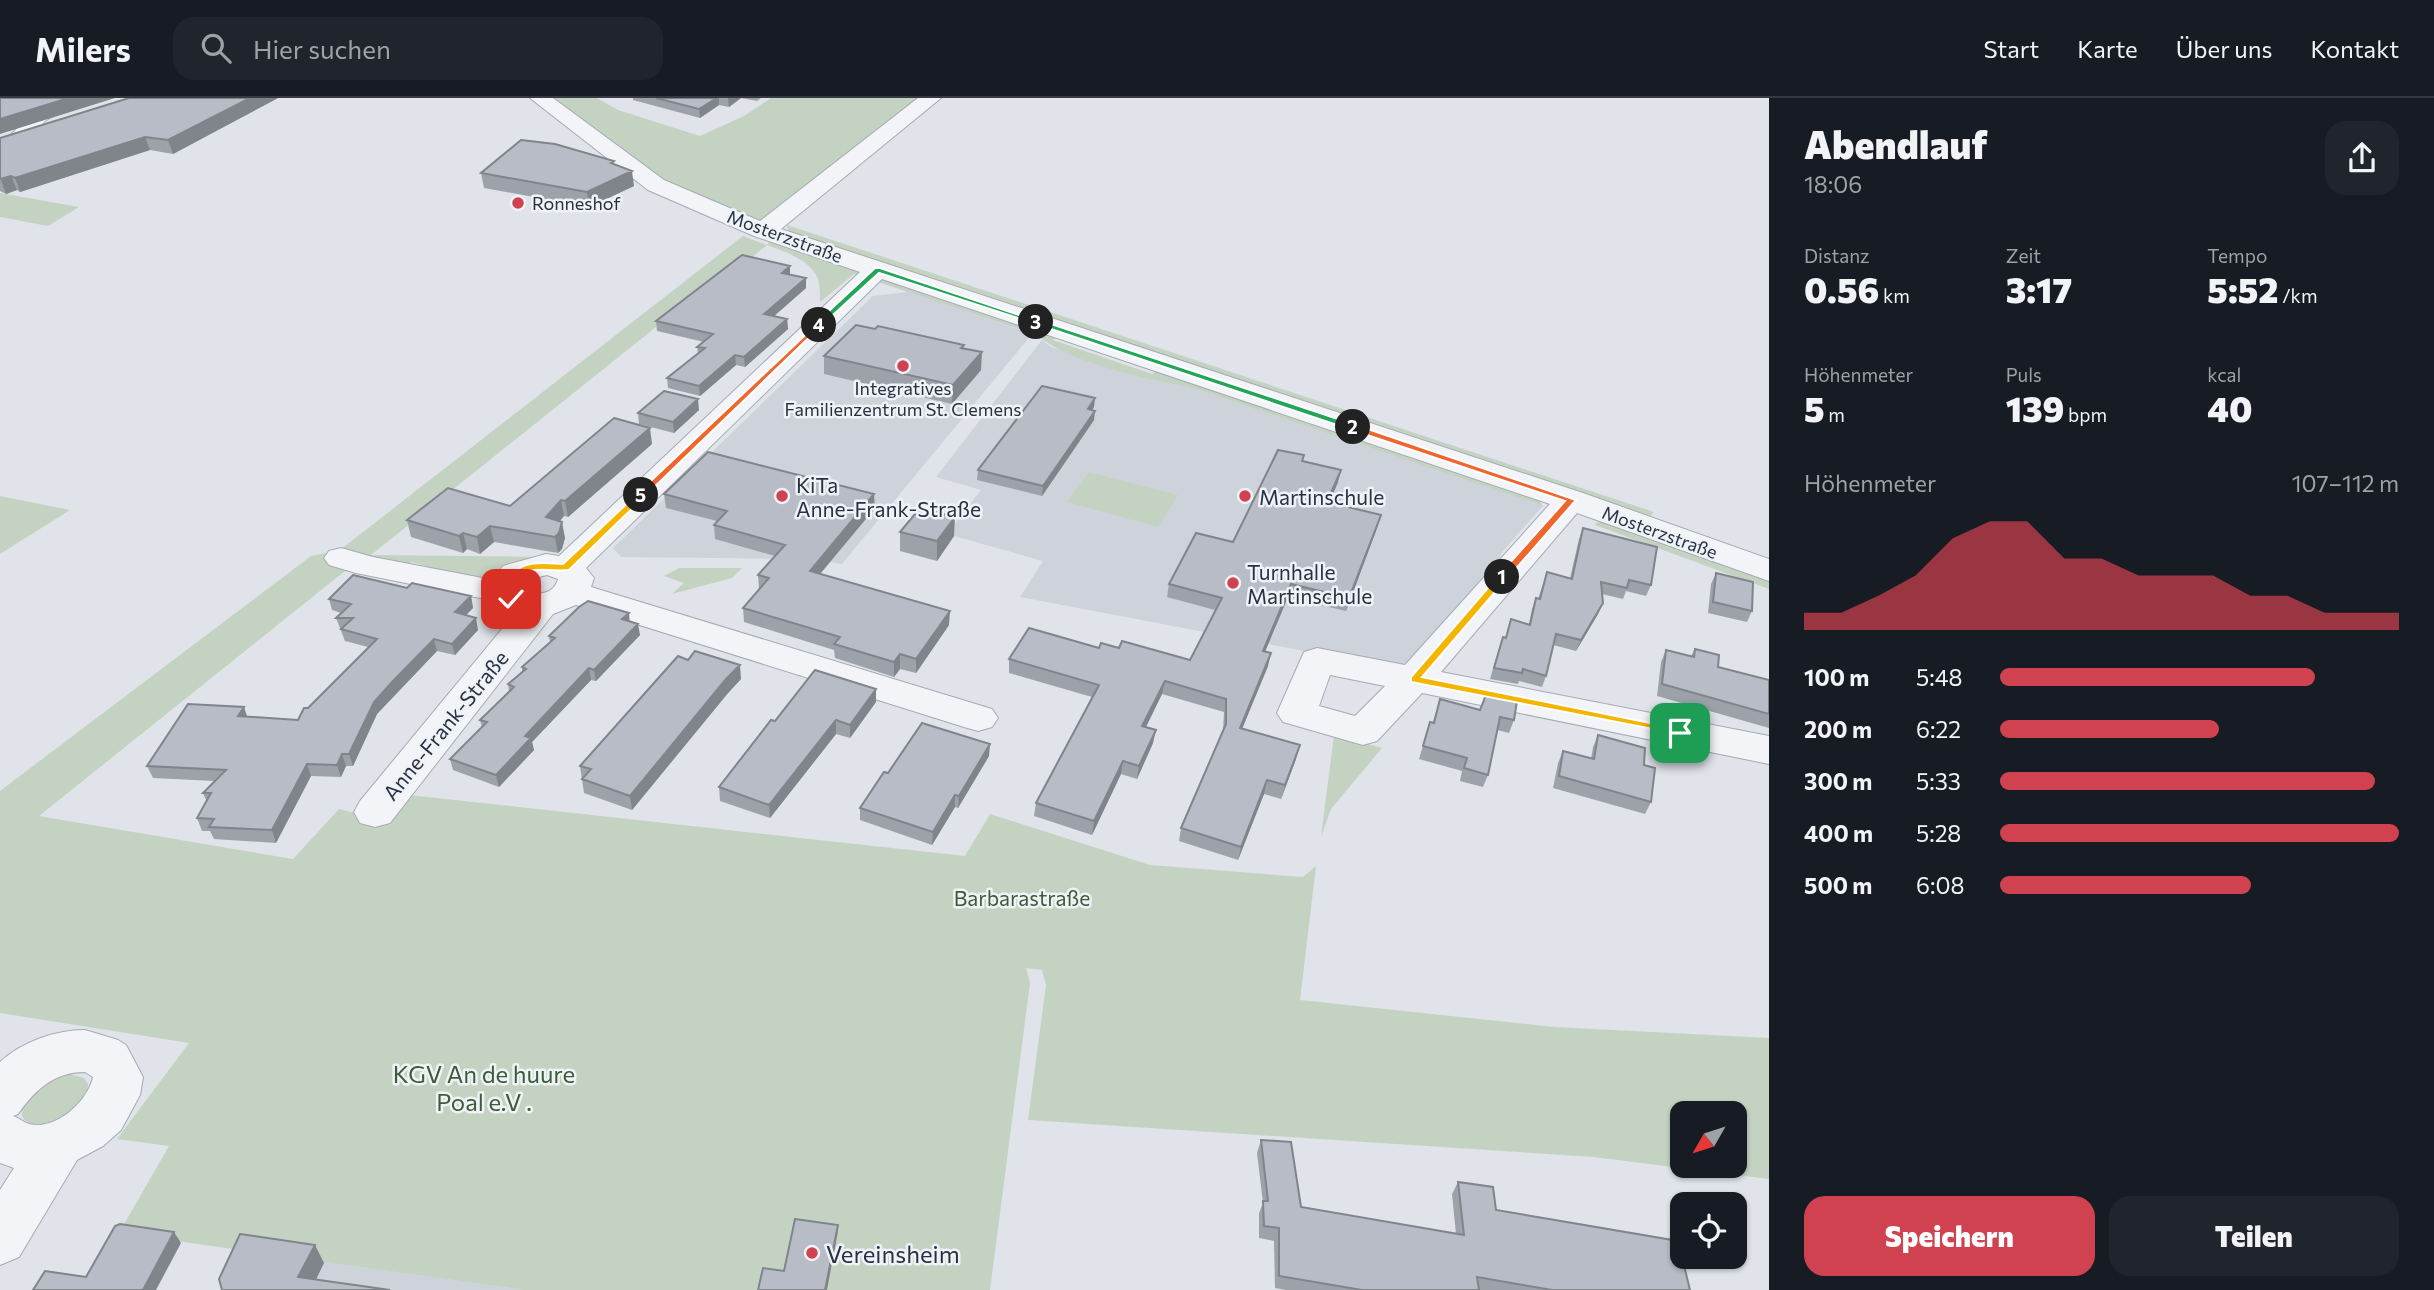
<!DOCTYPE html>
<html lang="de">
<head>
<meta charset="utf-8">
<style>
	body { margin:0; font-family:Commissioner,sans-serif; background:#20242c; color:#f1f3f6; height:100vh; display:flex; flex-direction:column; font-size:26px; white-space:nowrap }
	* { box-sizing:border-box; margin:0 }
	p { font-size:23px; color:#9ea1a6 }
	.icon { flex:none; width:38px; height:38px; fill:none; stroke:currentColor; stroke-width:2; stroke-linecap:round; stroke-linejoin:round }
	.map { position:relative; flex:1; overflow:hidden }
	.details { display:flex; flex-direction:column; background:#171b24; width:665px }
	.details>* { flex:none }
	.needle { width:46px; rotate:231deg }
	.buttons { position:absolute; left:1670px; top:1003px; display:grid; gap:14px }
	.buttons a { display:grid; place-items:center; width:77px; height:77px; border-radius:14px; background:#171b24; box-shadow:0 2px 5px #0004; font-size:35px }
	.pin { position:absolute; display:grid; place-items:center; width:60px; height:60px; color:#fff; margin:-30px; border-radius:14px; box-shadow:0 4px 10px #0006 }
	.km { position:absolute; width:35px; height:35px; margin:-18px; border-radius:50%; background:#222; color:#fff; font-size:19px; line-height:35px; text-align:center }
	.round { display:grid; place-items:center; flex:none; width:74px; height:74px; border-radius:21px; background:#20242c }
	.head { display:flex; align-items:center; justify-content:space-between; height:119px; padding:0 35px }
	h1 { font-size:38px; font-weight:800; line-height:52px }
	.metrics { display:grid; grid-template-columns:repeat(3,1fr); gap:10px; height:119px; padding:7px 35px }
	.metrics div { display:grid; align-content:center }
	.metrics b { font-size:35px; font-weight:800 }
	.metrics small { font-size:19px; font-weight:400 }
	.metrics p { font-size:19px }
	.chart { height:196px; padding:14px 35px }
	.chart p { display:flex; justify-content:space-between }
	.chart svg { width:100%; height:126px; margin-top:7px; fill:#d14250; opacity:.7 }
	.action { display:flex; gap:14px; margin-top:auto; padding:14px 35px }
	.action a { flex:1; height:80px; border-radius:21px; background:#d14250; color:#fff; font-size:28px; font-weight:800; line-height:80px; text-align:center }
	.action a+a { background:#20242c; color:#f1f3f6 }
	ul { padding:0 35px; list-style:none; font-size:23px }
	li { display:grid; grid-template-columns:112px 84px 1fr; align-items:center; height:52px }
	li i { height:18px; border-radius:9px; background:#d14250 }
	header { display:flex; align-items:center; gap:42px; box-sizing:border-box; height:98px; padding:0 35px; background:#171b24; border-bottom:2px solid #363941 }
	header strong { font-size:33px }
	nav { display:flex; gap:38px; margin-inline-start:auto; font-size:24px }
	.search { width:490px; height:63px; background:#20242c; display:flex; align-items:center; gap:18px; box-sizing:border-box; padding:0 24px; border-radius:21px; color:#9ea1a6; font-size:26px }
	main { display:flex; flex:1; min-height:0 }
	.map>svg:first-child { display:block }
	.built { fill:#ced2db }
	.green { fill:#c4d3c1; fill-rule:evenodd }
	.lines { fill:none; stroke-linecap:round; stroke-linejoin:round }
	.minor-casing { stroke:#a5aab3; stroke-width:2 }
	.minor { fill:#f2f4f7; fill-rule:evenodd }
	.wall { fill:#9da2aa }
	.shaded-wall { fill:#80848b }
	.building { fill:#b7bcc6; stroke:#80848b; stroke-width:2 }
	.split-1 { fill:#f5b400; stroke:#fff; stroke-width:2 }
	.split-2 { fill:#f0652b; stroke:#fff; stroke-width:2 }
	.split-3 { fill:#22a559; stroke:#fff; stroke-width:2 }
	.split-4 { fill:#22a559; stroke:#fff; stroke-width:2 }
	.split-5 { fill:#f0652b; stroke:#fff; stroke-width:2 }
	.split-6 { fill:#f5b400; stroke:#fff; stroke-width:2 }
	.poi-dot { fill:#d14250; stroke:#eff2f7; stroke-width:2.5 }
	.labels { text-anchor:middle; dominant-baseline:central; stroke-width:5; stroke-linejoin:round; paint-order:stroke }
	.far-poi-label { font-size:18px; fill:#283041; stroke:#eff2f7; text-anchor:start }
	.far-street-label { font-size:18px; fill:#283041; stroke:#eff2f7 }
	.poi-label { font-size:21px; fill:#283041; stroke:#eff2f7; text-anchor:start }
	.street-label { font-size:21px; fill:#283041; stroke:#eff2f7 }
	.park-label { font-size:21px; fill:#3a5d35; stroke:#eff2f7 }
	.near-park-label { font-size:24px; fill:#3a5d35; stroke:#eff2f7 }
	.near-poi-label { font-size:24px; fill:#283041; stroke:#eff2f7; text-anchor:start }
</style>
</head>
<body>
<header>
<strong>Milers</strong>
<div class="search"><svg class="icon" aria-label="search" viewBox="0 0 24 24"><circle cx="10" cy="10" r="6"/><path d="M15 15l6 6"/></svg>Hier suchen</div>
<nav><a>Start</a><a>Karte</a><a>Über uns</a><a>Kontakt</a></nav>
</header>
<main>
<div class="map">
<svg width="1769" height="1192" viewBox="0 0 1769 1192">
	<rect width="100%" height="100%" fill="#e0e3e9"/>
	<path class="built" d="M909 194 1032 236 842 466 813 461 621 459 613 450 873 198Z
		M1042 242 1051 249 1192 290 1543 408 1502 454 1491 479 1416 563 1389 569 1020 499 1043 463 947 436 981 392 936 379Z
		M250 1153 524 1192H228Z"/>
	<path class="green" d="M558 0H597L618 12 700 38 744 18 771 0H921L759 125 682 92 655 77 553 1Z
		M0 95 79 109 48 128 0 119Z
		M787 127 1654 414 1649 420 1621 408 1267 294 789 136Z
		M743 138 767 147 770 142 1060 236 1053 242 1152 276 1161 270 1536 398 1543 408 1192 290C1146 280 1073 267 1037 237L854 176 820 204C820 197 820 187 818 181 810 161 785 154 767 147L733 175 726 173 371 457 545 459 487 487 471 480 411 464 405 468 370 458 350 469 39 718 293 761 339 711 379 721 400 696 965 758 990 716 1150 767 1303 779 1316 768 1300 902 1555 929 1769 940V1081L1594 1059 1028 1022 1046 887 1042 872 1026 870 1030 885 990 1192H524L119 1135 169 1048 117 1041 189 945 0 915V693L311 458 340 452ZM1682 1015H1734V1068H1682Z
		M1089 374 1178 397 1158 429 1067 404Z
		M0 398 70 412 0 456Z
		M1600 420 1769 481V491L1595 427Z
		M679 470H742L732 480 672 496 684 485 664 478Z
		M1334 637 1382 650 1331 711 1321 739Z
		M69 976 84 980 88 986 87 1001 54 1028C35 1028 16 1028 23 1003L50 980Z"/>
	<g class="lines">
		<g class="minor-casing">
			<path id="minor" d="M57 0H82L45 23 29 43H13L10 38 31 15Z
				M530 0H553L664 82 760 123 918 0H941L781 131 1583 395 1769 461V483L1577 415 1441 574 1769 638V666L1422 595 1377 643 1363 647 1283 624 1277 615 1304 554 1317 550 1405 567 1550 406 882 181 586 470 594 480 591 489 992 611 998 620 992 629 978 633 964 629 576 507 553 516 390 725 375 729 360 725 354 714 360 703 516 514 498 509 495 503 356 475 329 467 324 460 329 453 341 450 373 459 493 482 503 468 546 456 559 458 860 174 754 138 648 92ZM547 477 558 481C554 496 540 497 526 494L524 488 527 482ZM1330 577 1385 588 1355 618 1319 608Z
				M85 932 118 942 126 947 143 979 140 997 121 1032 103 1048 77 1062 19 1159 0 1167V1092L14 1070 0 1065V964C22 944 55 932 85 932ZM85 974 93 979C88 1003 56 1033 29 1026 23 1024 19 1020 13 1018L18 1016C35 992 54 974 85 974Z"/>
		</g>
		<use href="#minor" class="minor"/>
	</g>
	<path class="wall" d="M278 0 173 56 150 52 20 94 17 92 6 96 0 93V40Z
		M633 0H761L757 3 741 0 729 9 719 7 700 20 633 2Z
		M614 63V66L634 88 589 109 484 90 481 75Z
		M790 177 806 190 774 218 787 221 788 231 745 269 736 267 700 298 668 290 667 280 698 255 697 249 704 244 657 233 656 223Z
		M875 231 964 247V250L981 272 952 306 824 276V258Z
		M1094 309 1092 312 1094 322 1042 398 977 382 978 372Z
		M699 312 674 335 639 326 638 315Z
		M652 346 568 419 564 418 560 423 565 440 562 451 558 455 494 444 480 456 467 451 463 455 411 439 407 422 510 408Z
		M1304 357 1303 363 1338 384 1329 405 1377 430 1346 513 1288 499 1265 553 1268 568 1242 631 1296 661 1281 701 1264 696 1238 762 1179 743 1181 730 1223 632 1224 614 1162 596 1146 629 1153 645 1137 681 1121 676 1092 737 1034 718 1036 705 1092 599 1009 575V561L1099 550H1119L1190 562 1215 512 1167 499 1169 486 1233 444Z
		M664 396 875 410 820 475 949 527 916 575 900 571 894 579 835 560 834 552 744 524 743 510 759 491 758 477 775 458 715 441 714 427 717 423 666 410Z
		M1583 430 1651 487 1646 498 1626 493 1623 501 1602 496 1598 516 1576 553 1553 547 1546 578 1542 589 1519 583 1518 586 1490 581 1499 550 1503 539 1505 540 1511 521 1529 526 1532 511 1536 500 1538 501 1547 474 1570 480 1579 441Z
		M900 434 954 438 937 463 900 453Z
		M1716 475 1752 513 1747 524 1708 515 1711 486Z
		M407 490 471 498 473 510 466 517 478 532 455 557 437 553 396 596 377 616 353 668H346L341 679 311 678 276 745 214 741 210 733H202L197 720 207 704 203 695 214 683 153 680 147 668 248 619 298 622 308 610 368 549 345 543 336 520 341 515 332 512 329 501Z
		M630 523 640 537 596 583 591 582 532 644 534 652 499 689 453 672 450 661 482 629 480 622 509 593 508 586 522 574V569L550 544 549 538Z
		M1695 551 1718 569 1769 582V630L1657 598 1661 564 1666 552 1691 558Z
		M741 581 728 595 632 712 584 695 580 668Z
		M876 591V604L850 640 836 636 770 720 720 703 719 689 775 623Z
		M1440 601 1514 622 1509 635 1497 632 1488 677 1483 689 1460 683 1462 673 1419 661 1430 624H1433Z
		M1598 637 1644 667 1651 704 1645 716 1553 690 1558 665 1563 653 1591 661 1593 649Z
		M989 658 958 710 955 709 932 747 860 722V710L888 675Z
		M1261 1042 1301 1109 1456 1136 1452 1096 1458 1084 1496 1112 1690 1192H1286L1275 1190 1274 1143 1259 1140V1115L1263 1105 1257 1055Z"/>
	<path class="shaded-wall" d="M69 0H115L0 36V21Z
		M250 0H278L173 56 168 42Z
		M717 0H719V7L700 20 699 11Z
		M728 0H741L729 9Z
		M145 39 150 52 20 94 15 80Z
		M632 73 634 88 589 109 587 94Z
		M11 78 17 92 6 96 1 82Z
		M790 168V178L782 175Z
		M806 180V190L765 226 764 216Z
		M787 221 788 231 745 269 744 259Z
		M982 254 981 272 952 306 953 287Z
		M735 257 736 267 700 298 699 288Z
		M1095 300 1094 309 1087 321 1088 311Z
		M698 301 699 312 674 335 673 324Z
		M1095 313 1094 322 1042 398 1043 388Z
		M650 330 652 346 568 419 565 403Z
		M1341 372 1338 384 1324 417 1327 404Z
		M874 396 875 410 811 487 810 473Z
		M561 402 564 418 549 435 546 419Z
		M1381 417 1377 430 1346 513 1349 500Z
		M955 419 954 438 937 463V443Z
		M562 424 565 440 562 451 558 455 555 439Z
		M490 428 494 444 480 456 477 439Z
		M463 435 467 451 463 455 459 438Z
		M1291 486 1288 499 1260 566 1263 553Z
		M471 498 473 510 457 526 455 514Z
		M1603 505 1598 516 1576 553 1581 542Z
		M950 513 949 527 916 575V561Z
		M629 515 630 527 622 521Z
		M476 520 478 532 455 557 452 546Z
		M638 526 640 537 596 583 594 572Z
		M434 541 437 553 377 616 353 668 349 656 374 604Z
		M1271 555 1268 568 1237 643 1240 630Z
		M900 556V571L894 579V564Z
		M740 567 741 581 728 595 632 712 630 698 726 581Z
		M589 570 591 582 532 644 534 652 499 689 496 677 525 638Z
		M1165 583 1162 596 1140 641 1142 628Z
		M876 591V604L850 640V627Z
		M244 609 248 621 238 618Z
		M836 622V636L770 720 769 707Z
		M1156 632 1153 645 1137 681 1139 668Z
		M990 646 989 658 958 710 959 698Z
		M1300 647 1296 661 1281 701 1285 687Z
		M342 656 346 668 341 679 337 667Z
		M1123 663 1121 676 1092 737 1094 723Z
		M307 666 311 678 276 745 272 732Z
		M1267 682 1264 696 1238 762 1241 749Z
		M955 697V709L932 747 933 734Z
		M838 1127V1133L827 1192H825Z
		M174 1134 181 1145 156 1192H143Z
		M315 1147 324 1165 311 1192 298 1179Z"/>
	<path class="building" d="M0 0H69L0 21Z
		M129 0H250L168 42 145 39 15 80 11 78 0 81V40Z
		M656 0H717L699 11Z
		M521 42 555 46 614 63 611 65 632 73 587 94 481 75Z
		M742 157 790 168 782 175 806 180 764 216 787 221 744 259 735 257 699 288 667 280 705 250 697 249 713 236 656 223Z
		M856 227 875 231 878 228 964 247 961 250 982 254 953 287 824 258Z
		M1042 288 1095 300 1088 311 1095 313 1043 388 978 372Z
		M664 293 698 301 673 324 638 315Z
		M614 320 650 330 565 403 561 402 546 419 562 424 559 435 555 439 490 428 477 439 463 435 459 438 407 422 448 390 510 408Z
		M1278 352 1304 357 1302 363 1341 372 1327 404 1381 417 1349 500 1291 486 1263 553 1271 555 1240 630 1300 647 1285 687 1267 682 1241 749 1181 730 1226 626V601L1165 583 1142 628 1156 632 1139 668 1123 663 1094 723 1036 705 1099 587 1009 561 1029 530 1099 550 1101 545 1119 550 1122 543 1190 562 1222 500 1169 486 1196 435 1233 444Z
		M708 354 874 396 810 473 950 513 916 561 900 556 894 564 834 546 840 539 743 510 769 480 758 477 785 447 714 427 727 413 664 396Z
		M920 410 955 419 937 443 900 434Z
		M1583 430 1657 449 1651 487 1629 482 1627 490 1601 484 1603 505 1581 542 1556 536 1546 578 1523 571 1522 575 1494 570 1503 539 1506 540 1511 521 1530 527 1536 500 1540 501 1547 474 1572 481Z
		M1716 475 1753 484 1752 513 1713 504Z
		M353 477 407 490 412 485 471 498 455 514 476 520 452 546 434 541 392 584 374 604 349 656H342L337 667 307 666 272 732 209 729 214 721 197 720 211 695H203L226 672 147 668 188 606 244 609 238 618 298 622 304 610H308L377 541 341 531 353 520H336L351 506 329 501Z
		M588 503 629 515 622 521 638 526 594 572 589 570 525 638 531 640 496 677 450 661 487 624 480 622 514 589 508 586 526 571 522 569 555 540 549 538 579 509Z
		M1695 551 1719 557 1718 569 1769 582V616L1662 586 1666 552 1694 559Z
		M695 553 740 567 726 581 630 698 582 681 591 671 580 668 678 558 688 562Z
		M815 572 876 591 850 627 836 622 769 707 719 689 771 622 775 623Z
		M1486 597 1517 603 1514 622 1500 619 1488 677 1464 670 1467 660 1423 648 1430 624 1434 625 1440 601 1480 612Z
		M922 625 990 646 959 698 955 697 933 734 860 710 884 674 888 675Z
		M1598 637 1645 650 1644 667 1655 670 1651 704 1559 678 1563 653 1594 661Z
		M1261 1042 1291 1044 1301 1109 1464 1137 1458 1084 1493 1089 1496 1112 1678 1143 1690 1192H1552L1477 1179 1479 1192H1362L1279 1178V1130L1264 1128 1263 1103H1268Z
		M795 1121 838 1127 825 1192H758L763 1170 784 1173Z
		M120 1126 174 1134 143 1192H33L45 1173 86 1179 115 1128Z
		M240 1136 315 1147 298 1179 390 1192H222L219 1181Z"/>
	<path class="split-1" d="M1499 477 1508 479 1422 579 1680 631 1684 632V637L1411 584V579Z"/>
	<path class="split-2" d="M1349 327H1356L1576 402 1506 482H1499V477L1565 403 1349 331Z"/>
	<path class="split-3" d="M1036 221 1356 327 1357 329 1349 331 1033 225Z"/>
	<path class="split-4" d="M875 170H880L1040 224 1033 225 879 175 821 228H816V225Z"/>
	<path class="split-5" d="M819 224 821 228 644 399H638V395Z"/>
	<path class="split-6" d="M638 395 646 397 569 472C544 475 529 463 511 488L516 501 507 503 501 488C519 462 534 464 563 466Z"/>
	<g class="poi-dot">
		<circle cx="518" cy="105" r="7"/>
		<circle cx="903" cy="268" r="7"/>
		<circle cx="782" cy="398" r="7"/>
		<circle cx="1245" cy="398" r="7"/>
		<circle cx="1233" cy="485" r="7"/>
		<circle cx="812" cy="1155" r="7"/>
	</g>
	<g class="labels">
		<g class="far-poi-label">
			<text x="532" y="105">Ronneshof</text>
			<text x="903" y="290" text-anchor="middle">Integratives<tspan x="903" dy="21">Familienzentrum St. Clemens</tspan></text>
		</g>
		<g class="far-street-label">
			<text transform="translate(785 138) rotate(20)">Mosterzstraße</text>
			<text transform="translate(1660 434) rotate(20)">Mosterzstraße</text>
		</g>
		<g class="poi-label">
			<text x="796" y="386">KiTa<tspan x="796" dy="24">Anne-Frank-Straße</tspan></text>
			<text x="1259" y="398">Martinschule</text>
			<text x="1247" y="473">Turnhalle<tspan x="1247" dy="24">Martinschule</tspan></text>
		</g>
		<g class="street-label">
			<text transform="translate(445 627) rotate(-51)">Anne-Frank-Straße</text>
		</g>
		<g class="park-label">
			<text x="1022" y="799">Barbarastraße</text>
		</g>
		<g class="near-park-label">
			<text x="484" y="975">KGV An de huure<tspan x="484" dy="28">Poal e.V .</tspan></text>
		</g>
		<g class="near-poi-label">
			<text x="826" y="1155">Vereinsheim</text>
		</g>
	</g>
</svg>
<div class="buttons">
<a><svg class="needle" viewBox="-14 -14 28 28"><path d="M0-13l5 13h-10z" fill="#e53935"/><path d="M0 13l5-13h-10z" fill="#9ea1a6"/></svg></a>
<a><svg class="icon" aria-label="locate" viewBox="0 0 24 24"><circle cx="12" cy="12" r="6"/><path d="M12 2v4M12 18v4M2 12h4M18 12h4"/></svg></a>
</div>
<div class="pin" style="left:1680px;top:635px;background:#1e9e55"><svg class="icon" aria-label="arrive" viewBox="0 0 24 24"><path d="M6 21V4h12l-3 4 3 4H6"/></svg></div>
<div class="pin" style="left:511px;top:501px;background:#d93025"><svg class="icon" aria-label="check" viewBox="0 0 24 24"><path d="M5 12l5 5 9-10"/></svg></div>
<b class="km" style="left:1502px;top:479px">1</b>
<b class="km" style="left:1353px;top:329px">2</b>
<b class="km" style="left:1036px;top:224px">3</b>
<b class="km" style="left:819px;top:227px">4</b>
<b class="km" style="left:641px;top:397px">5</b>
</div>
<section class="details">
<div class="head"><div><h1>Abendlauf</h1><p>18:06</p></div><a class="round"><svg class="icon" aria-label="share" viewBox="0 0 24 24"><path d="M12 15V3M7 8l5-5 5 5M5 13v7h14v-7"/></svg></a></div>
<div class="metrics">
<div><p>Distanz</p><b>0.56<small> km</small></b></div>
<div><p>Zeit</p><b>3:17</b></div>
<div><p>Tempo</p><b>5:52<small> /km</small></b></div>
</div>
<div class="metrics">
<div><p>Höhenmeter</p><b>5<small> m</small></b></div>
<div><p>Puls</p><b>139<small> bpm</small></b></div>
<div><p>kcal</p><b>40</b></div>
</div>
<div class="chart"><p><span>Höhenmeter</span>107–112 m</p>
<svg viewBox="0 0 160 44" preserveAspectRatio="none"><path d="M0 44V38L10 38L20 32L30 25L40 12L50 6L60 6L70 19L80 19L90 25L100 25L110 25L120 32L130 32L140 38L150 38L160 38V44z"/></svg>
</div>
<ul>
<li><b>100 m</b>5:48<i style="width:79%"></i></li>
<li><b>200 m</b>6:22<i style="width:55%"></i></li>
<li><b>300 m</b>5:33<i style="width:94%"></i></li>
<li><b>400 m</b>5:28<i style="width:100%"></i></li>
<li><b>500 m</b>6:08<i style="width:63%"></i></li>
</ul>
<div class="action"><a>Speichern</a><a>Teilen</a></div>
</section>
</main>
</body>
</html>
